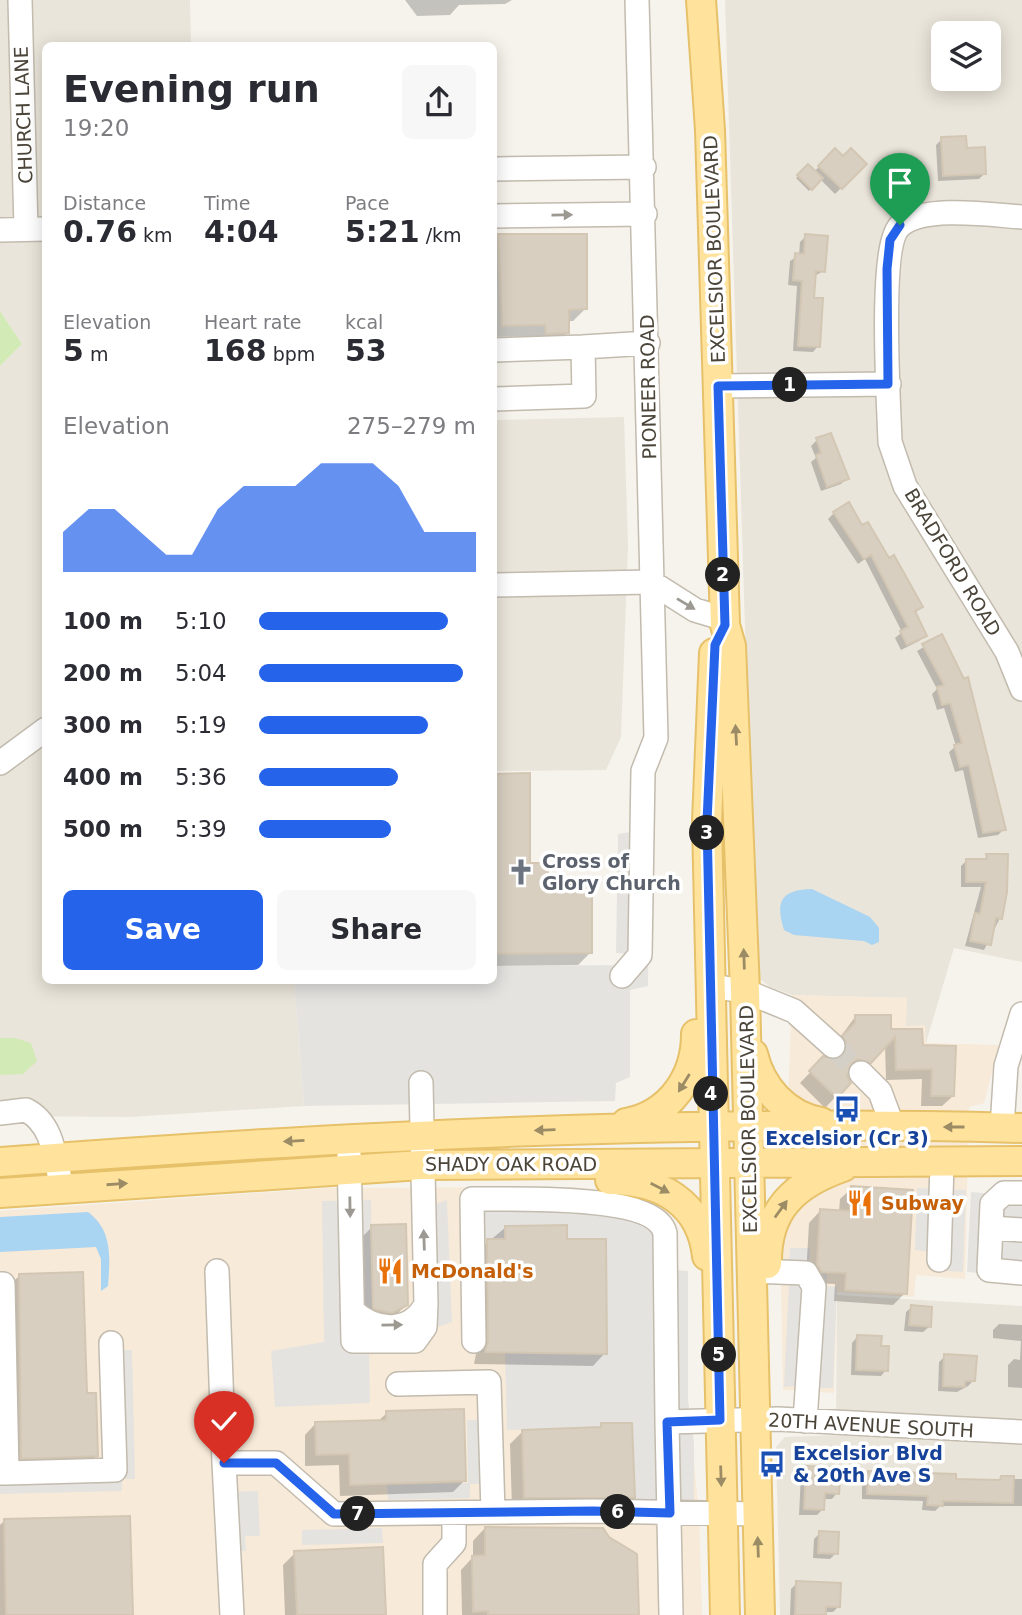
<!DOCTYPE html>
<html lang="en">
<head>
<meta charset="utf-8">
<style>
	body { margin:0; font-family:"DejaVu Sans",sans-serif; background:#f7f7f7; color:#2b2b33; height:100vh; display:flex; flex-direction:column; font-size:26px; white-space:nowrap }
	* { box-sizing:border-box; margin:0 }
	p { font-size:23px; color:#7c7c81 }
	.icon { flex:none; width:38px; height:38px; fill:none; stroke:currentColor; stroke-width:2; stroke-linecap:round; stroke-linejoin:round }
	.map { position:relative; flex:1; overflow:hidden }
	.details { position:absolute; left:42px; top:42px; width:455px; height:942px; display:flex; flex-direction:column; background:#fff; border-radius:10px; box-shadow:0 4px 18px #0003 }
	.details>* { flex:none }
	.fabs { position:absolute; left:931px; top:21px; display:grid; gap:14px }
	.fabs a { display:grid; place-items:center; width:70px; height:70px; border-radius:10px; background:#fff; box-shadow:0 4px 18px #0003; font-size:35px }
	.pin { position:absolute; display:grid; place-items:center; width:60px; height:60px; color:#fff; margin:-72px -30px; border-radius:50% 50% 50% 0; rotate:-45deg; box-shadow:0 0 7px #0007 }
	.pin .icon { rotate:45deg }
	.km { position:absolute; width:35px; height:35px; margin:-18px; border-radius:50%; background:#222; color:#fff; font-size:19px; line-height:35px; text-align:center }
	.round { display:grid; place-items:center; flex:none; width:74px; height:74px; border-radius:10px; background:#f7f7f7 }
	.summary { display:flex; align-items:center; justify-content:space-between; height:119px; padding:0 21px }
	h1 { font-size:38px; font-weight:600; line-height:52px }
	.metrics { display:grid; grid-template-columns:repeat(3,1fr); gap:10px; height:119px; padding:7px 21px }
	.metrics div { display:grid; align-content:center }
	.metrics b { font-size:30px; font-weight:600 }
	.metrics small { font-size:19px; font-weight:400 }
	.metrics p { font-size:19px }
	.chart { height:196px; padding:14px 21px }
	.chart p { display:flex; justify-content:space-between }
	.chart svg { width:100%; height:126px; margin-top:7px; fill:#2563eb; opacity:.7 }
	.action { display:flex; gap:14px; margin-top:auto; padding:14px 21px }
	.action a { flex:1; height:80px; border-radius:10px; background:#2563eb; color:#fff; font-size:28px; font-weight:600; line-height:80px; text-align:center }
	.action a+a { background:#f7f7f7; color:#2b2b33 }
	ul { padding:0 21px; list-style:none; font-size:23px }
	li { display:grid; grid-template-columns:112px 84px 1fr; align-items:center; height:52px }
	li i { height:18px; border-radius:9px; background:#2563eb }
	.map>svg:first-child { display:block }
	.residential { fill:#eae5da; fill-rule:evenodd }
	.commercial { fill:#f7ead8 }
	.green { fill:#d2eab5 }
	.parking { fill:#e5e3e0 }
	.water { fill:#a9d4f2 }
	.shadow { fill:#0003 }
	.building { fill:#d8cfc1; stroke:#d3c7b4; stroke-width:2 }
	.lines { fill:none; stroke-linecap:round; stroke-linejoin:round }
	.minor-tunnel { stroke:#d4d0c8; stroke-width:23; stroke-dasharray:23 11; stroke-linecap:butt }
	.minor-casing { stroke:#c2bbae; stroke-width:26 }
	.major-casing { stroke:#e6c16a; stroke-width:32 }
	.minor { stroke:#fff; stroke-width:23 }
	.major { stroke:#ffe39c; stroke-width:28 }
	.oneway { fill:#9c9892 }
	.oneway2 { fill:#9c8c66 }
	.route-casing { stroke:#fff; stroke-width:14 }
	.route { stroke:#2563eb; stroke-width:9 }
	.labels { text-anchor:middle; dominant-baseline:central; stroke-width:7; stroke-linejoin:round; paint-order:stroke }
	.street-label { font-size:19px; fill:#4b4439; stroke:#fff }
	.worship-label { font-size:19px; font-weight:bold; fill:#5b616d; stroke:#fff; text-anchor:start }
	.transit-label { font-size:19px; font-weight:bold; fill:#164399; stroke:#fff }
	.food-label { font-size:19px; font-weight:bold; fill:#c56008; stroke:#fff; text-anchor:start }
</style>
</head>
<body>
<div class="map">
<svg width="1022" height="1615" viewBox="0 0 1022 1615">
	<rect width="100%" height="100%" fill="#f6f3ec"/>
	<path class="residential" d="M0 0H190L191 45 46 46V980H294L304 1106 129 1117 0 1116V366L22 344 0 311Z
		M725 0H1022V962L954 948 926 1043 906 1026V998L792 995 770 987 760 979 756 971ZM943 33H989V79H943Z
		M624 417 628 546 621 737 606 770 494 771V420Z
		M837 1295 1022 1306V1615H780L776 1447 785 1437 836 1435Z"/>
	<path class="commercial" d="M792 995 907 998 906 1026 925 1025 926 1043 999 1045 984 1103 969 1107 965 1279 916 1275 914 1297 837 1292 834 1393 783 1390 781 1284Z
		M573 1187 607 1192 662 1209 674 1270 688 1271V1400L699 1514 702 1615H0V1211L329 1188Z"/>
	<path class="green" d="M0 311 22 344 0 366Z
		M0 1038H15L31 1043 37 1061 23 1074 0 1075Z"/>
	<path class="parking" d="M650 804 648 986 630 990V1077L616 1083 615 1101 304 1106 294 980H494V966L629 965V954L616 953 618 834 630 832 638 805Z
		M917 1188 966 1190 963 1272 947 1271 930 1252 915 1250Z
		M607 1192 662 1209 672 1225 674 1270 688 1271V1400L694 1443V1503L635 1502 632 1423H602L601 1427 507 1430 505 1352 607 1354 606 1239H567L566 1225 506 1226 505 1239H484L485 1352 468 1354 461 1193Z
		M971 1192 1022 1197V1267L981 1273 967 1272Z
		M371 1200 373 1317 369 1346 370 1403 275 1407 271 1351 324 1342 322 1201Z
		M447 1200 452 1322 435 1328 433 1205Z
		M790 1248H810L809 1265 816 1272 827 1274V1286L837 1287 833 1388H820L818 1405 798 1404 799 1386 784 1387 789 1282 777 1262 789 1260Z
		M120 1350H132L135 1479H122V1491L0 1494V1479L123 1477Z
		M467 1420H483L484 1484H470V1498L388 1500 387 1485 468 1483Z
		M258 1491 260 1536H245L246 1551H236L234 1492Z
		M382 1528 383 1543 302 1545V1530Z"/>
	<path class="water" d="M812 889 870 917 879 928V942L872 945 864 941 794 935 784 930C775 901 781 890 812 889Z
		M88 1212C113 1231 110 1257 108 1286L101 1291V1259L96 1247 0 1252V1217Z"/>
	<path class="shadow" d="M405 0H512L505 4 459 5 450 15 417 16Z
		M942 139 985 173 979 179 938 181 936 145Z
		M835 150 843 158 865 164 835 194 820 179 809 191 796 178 808 166 814 172Z
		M499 236 585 309 573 321H567V333L555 345 534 346V336L494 337V242Z
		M806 236 824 271 814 276 812 299 818 346 813 352 793 351 797 286 788 285 790 261 799 255 800 242Z
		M817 440 847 478 841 484 821 491 811 462 816 458 811 446Z
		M834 513 862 527 921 607 914 614 925 635 919 641 901 650 895 638 902 632 865 559 858 564 828 519Z
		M941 637 1004 829 998 835 978 838 963 770 955 772 949 752 956 746 944 708 937 710 932 694 937 689 917 651Z
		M528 775 529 865 546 884 591 952 578 965 494 966V776Z
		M987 856 1000 918 984 950 965 946 981 887H961V866L967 860 982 861Z
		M855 1017 921 1047 953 1096 942 1106H921L922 1079 886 1080 885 1045 859 1073 847 1069 846 1076 849 1083 825 1108 800 1083 824 1058 835 1061 837 1054 833 1047Z
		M852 1188 905 1293 893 1305 834 1301 835 1284 810 1283 806 1277 809 1223 820 1211 839 1212 840 1199Z
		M372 1227 406 1305 397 1314 381 1321 365 1317 363 1236Z
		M506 1227 565 1240 605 1353 593 1366 474 1364 476 1354 475 1253Z
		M20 1275 85 1395 96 1456 83 1468 10 1470 7 1288Z
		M912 1307 929 1327 923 1332 904 1331 906 1312Z
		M999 1324 1022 1325V1388L1008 1387V1365L1014 1359 1020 1360 1021 1341 993 1338V1330Z
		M857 1337 879 1348 886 1370 881 1376 851 1375 852 1343Z
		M945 1356 974 1380 968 1386 957 1392 938 1391 939 1362Z
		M387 1413 464 1481 453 1492 340 1496 339 1465 305 1466V1435L316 1423 377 1422Z
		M602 1425 633 1497 621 1509H512L510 1444 523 1431 598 1429Z
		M807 1468 837 1493 832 1499H823L822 1510 817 1515H799L801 1474Z
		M868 1472 954 1480 1022 1479V1506H940L935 1511 922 1510 923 1501 862 1499V1478Z
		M4 1521 131 1615H0V1525Z
		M485 1528 637 1615H462L461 1570 473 1557V1541Z
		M820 1533 836 1553 830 1559 813 1558 814 1539Z
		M295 1553 384 1615H285L283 1565Z
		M797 1583 839 1606 833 1612H824V1615H790L791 1589Z"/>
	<path class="building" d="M966 136 967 148 985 147 986 174 943 176 941 137Z
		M835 148 843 156 851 148 867 164 842 189 818 166Z
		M808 164 823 178 812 190 797 175Z
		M498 234H587V309L569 310V333L546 334 545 325 502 326Z
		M805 234 828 236 825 272 816 271 814 298H823L820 347 798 346 802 281 793 280 795 253 804 254Z
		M831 433 849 479 827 487 816 455 821 453 816 438Z
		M849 502 862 525 868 522 889 558 894 555 923 607 915 611 927 636 907 645 900 631 908 627 871 555 864 559 833 512Z
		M942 634 964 679 968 677 1006 830 983 833 969 765 960 767 954 745 962 743 950 703 942 705 937 687 944 685 922 644Z
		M530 773V863H548V882L592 881V953L494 954V774Z
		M986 854H1008L1007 892 1002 919 996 918 991 945 970 941 975 913 980 914 986 882H966V859H987Z
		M855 1015H891V1029H922L923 1045 956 1046 954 1096H931L932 1069 896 1070 895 1037 871 1063 858 1059 851 1064 847 1076 851 1083 837 1098 809 1071 823 1056 837 1059 844 1055 846 1042 842 1036 855 1023Z
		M851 1186 913 1190 907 1294 845 1290 846 1273 822 1272 817 1265 820 1209 850 1211Z
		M406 1224 408 1305 392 1313 377 1310 373 1308 371 1225Z
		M567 1225V1239H606L607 1354 485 1352 488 1341 487 1239H505V1226Z
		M83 1272 87 1393H96L98 1456 21 1459 19 1274Z
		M911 1305 932 1307 931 1327 909 1325Z
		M857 1335 882 1336 881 1346H889L888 1371 856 1370Z
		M944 1354 977 1356 975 1381H965V1387L943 1386Z
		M464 1409 466 1481 350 1485 349 1454 316 1455 315 1422 386 1420V1411Z
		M601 1423H632L635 1498H524L522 1430 601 1427Z
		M806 1466 841 1468 839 1494 825 1493 824 1510 804 1509Z
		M868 1471 956 1474V1479L1000 1480 1001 1476H1014L1013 1503 943 1501V1506L927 1505 928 1496 867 1494Z
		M130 1516 133 1615H6L4 1519Z
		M485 1527 603 1528 609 1537 637 1554 639 1615H488V1611L473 1612 472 1556 485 1555Z
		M819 1531 839 1532 838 1554 818 1553Z
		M383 1547 386 1615H297L294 1551Z
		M796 1581 841 1583 840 1607H826V1615H795Z"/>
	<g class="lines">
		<path class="minor-tunnel" d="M833 1046 861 1073"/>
		<g class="minor-casing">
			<path id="minor" d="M20 0 26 229
				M494 169 644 167
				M494 216 645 214
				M1022 217C992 215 925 205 901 225 878 243 889 406 890 442L905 486 1007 652 1022 689
				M0 230 46 229
				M494 350 583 347
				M718 386 889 384
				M494 399 584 396 583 347 648 343
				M494 585 651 582 695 610 725 619
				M0 763 46 729
				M622 976 640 955 643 771 656 738 637 0
				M709 986 745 991 794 1011 833 1046
				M861 1073 880 1092 893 1127
				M0 1113 26 1110C54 1124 55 1160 62 1188
				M1002 1127 1006 1066 1022 1014
				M349 1152 353 1341H415L425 1327 426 1304 421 1083
				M1022 1193H1004L992 1204 989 1270 1022 1273
				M991 1228 1022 1230
				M939 1260 942 1164
				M217 1271 224 1463
				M752 1271 806 1273 814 1287 805 1421
				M0 1284H3L7 1473H0
				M353 1311C376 1332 411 1334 426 1304
				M474 1341 472 1199C508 1200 655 1192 665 1233L667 1422
				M398 1384 489 1382 493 1512
				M7 1473 115 1470 111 1343
				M232 1615 224 1463H276L334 1514 593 1511 758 1514
				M435 1615V1564L454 1543V1513
				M671 1615 667 1422 778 1419 1022 1432"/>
		</g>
		<g class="major-casing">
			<path id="major" d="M701 0 710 130 725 625 731 646 745 991 760 1615
				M714 653 707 822 725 1615
				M753 1054C761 1088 786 1116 821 1122
				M626 1123C670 1115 696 1077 696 1034
				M0 1162C340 1136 681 1119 1022 1128
				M610 1180C660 1180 701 1202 707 1256
				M0 1193 421 1165 1022 1161
				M767 1264C766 1210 794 1184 843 1167"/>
		</g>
		<use href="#minor" class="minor"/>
		<use href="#major" class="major"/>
	</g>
	<defs><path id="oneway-solid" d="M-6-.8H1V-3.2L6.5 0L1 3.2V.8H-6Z" transform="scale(1.75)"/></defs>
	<g class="oneway">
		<use href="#oneway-solid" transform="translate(562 215) rotate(-1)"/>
		<use href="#oneway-solid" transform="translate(686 604) rotate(31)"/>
		<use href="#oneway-solid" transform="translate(350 1207) rotate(89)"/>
		<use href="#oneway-solid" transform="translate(424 1240) rotate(-92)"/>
		<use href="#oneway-solid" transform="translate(392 1325) rotate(-1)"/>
	</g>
	<g class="oneway2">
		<use href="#oneway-solid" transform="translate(736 735) rotate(-93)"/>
		<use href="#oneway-solid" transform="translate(744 959) rotate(-92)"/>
		<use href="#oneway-solid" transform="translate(684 1083) rotate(122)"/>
		<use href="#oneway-solid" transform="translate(954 1127) rotate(180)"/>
		<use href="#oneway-solid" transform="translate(545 1130) rotate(178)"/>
		<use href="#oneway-solid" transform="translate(294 1141) rotate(177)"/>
		<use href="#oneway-solid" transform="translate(117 1184) rotate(-4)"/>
		<use href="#oneway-solid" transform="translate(660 1188) rotate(27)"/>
		<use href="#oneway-solid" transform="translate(781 1209) rotate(-54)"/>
		<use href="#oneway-solid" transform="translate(721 1476) rotate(88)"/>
		<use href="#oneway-solid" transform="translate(758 1547) rotate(-92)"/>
	</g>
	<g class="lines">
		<g class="route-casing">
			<path id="route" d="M224 1463H276L334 1514 593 1511 670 1513 667 1422 720 1420 707 822 715 645 725 625 718 386 888 384 887 269 890 240 900 225"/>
		</g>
		<use href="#route" class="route"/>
	</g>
	<defs>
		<g id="church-bare" transform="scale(2.1)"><path d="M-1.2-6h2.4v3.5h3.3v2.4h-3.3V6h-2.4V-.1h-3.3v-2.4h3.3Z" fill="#6b7280" stroke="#fff" stroke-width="2.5" paint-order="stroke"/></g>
		<g id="bus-bare" transform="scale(2.1)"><path d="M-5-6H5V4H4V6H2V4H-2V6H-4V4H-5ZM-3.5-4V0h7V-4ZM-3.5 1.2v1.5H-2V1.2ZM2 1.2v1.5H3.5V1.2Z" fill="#1a4fb4" stroke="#fff" stroke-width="2.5" paint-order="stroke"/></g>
		<g id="restaurant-bare" transform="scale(2.1)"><path d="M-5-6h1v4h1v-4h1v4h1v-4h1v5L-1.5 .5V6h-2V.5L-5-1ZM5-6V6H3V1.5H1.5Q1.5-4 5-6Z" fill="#e8710a" stroke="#fff" stroke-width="2.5" paint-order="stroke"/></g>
	</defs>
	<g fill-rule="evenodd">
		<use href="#church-bare" x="521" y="872"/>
		<use href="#bus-bare" x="847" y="1109"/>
		<use href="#restaurant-bare" x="860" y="1203"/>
		<use href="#restaurant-bare" x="390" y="1271"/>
		<use href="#bus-bare" x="772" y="1464"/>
	</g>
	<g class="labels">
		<g class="street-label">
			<text transform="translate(23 115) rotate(-92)">CHURCH LANE</text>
			<text transform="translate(714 249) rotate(-92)">EXCELSIOR BOULEVARD</text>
			<text transform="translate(648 387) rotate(-91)">PIONEER ROAD</text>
			<text transform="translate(953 562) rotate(59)">BRADFORD ROAD</text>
			<text transform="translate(748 1119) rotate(-91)">EXCELSIOR BOULEVARD</text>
			<text x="511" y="1164">SHADY OAK ROAD</text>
			<text transform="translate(871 1425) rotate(3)">20TH AVENUE SOUTH</text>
		</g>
		<g class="worship-label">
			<text x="542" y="861">Cross of<tspan x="542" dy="22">Glory Church</tspan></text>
		</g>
		<g class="transit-label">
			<text x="847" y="1138">Excelsior (Cr 3)</text>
			<text x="793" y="1453" text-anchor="start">Excelsior Blvd<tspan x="793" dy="22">&amp; 20th Ave S</tspan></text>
		</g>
		<g class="food-label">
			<text x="881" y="1203">Subway</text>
			<text x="411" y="1271">McDonald's</text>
		</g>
	</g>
</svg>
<div class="fabs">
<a><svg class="icon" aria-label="layers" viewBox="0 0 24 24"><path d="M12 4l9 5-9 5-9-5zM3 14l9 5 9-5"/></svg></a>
</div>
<div class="pin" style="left:900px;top:225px;background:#1e9e55"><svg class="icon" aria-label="arrive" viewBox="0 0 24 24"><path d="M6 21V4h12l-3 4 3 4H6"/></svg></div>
<div class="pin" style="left:224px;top:1463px;background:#d93025"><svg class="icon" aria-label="check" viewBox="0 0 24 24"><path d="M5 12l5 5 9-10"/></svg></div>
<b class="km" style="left:790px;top:385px">1</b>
<b class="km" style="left:723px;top:575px">2</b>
<b class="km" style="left:707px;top:833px">3</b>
<b class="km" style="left:711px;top:1094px">4</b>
<b class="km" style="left:719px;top:1355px">5</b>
<b class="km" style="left:618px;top:1512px">6</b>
<b class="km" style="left:358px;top:1514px">7</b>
<section class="details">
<div class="summary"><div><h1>Evening run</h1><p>19:20</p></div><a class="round"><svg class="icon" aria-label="share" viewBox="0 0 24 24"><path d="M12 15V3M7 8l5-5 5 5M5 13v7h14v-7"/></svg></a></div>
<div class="metrics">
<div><p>Distance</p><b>0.76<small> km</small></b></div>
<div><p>Time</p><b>4:04</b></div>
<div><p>Pace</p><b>5:21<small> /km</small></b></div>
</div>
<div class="metrics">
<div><p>Elevation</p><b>5<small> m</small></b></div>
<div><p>Heart rate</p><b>168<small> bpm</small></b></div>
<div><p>kcal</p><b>53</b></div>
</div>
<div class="chart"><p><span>Elevation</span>275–279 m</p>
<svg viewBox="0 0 160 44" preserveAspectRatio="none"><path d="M0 44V30L10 22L20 22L30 30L40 38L50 38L60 22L70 14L80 14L90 14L100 6L110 6L120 6L130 14L140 30L150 30L160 30V44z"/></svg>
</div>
<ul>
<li><b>100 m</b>5:10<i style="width:87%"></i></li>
<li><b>200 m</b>5:04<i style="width:94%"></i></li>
<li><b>300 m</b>5:19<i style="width:78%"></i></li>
<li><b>400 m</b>5:36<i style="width:64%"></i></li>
<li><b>500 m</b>5:39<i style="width:61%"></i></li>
</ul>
<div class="action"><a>Save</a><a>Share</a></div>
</section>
</div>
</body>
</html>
